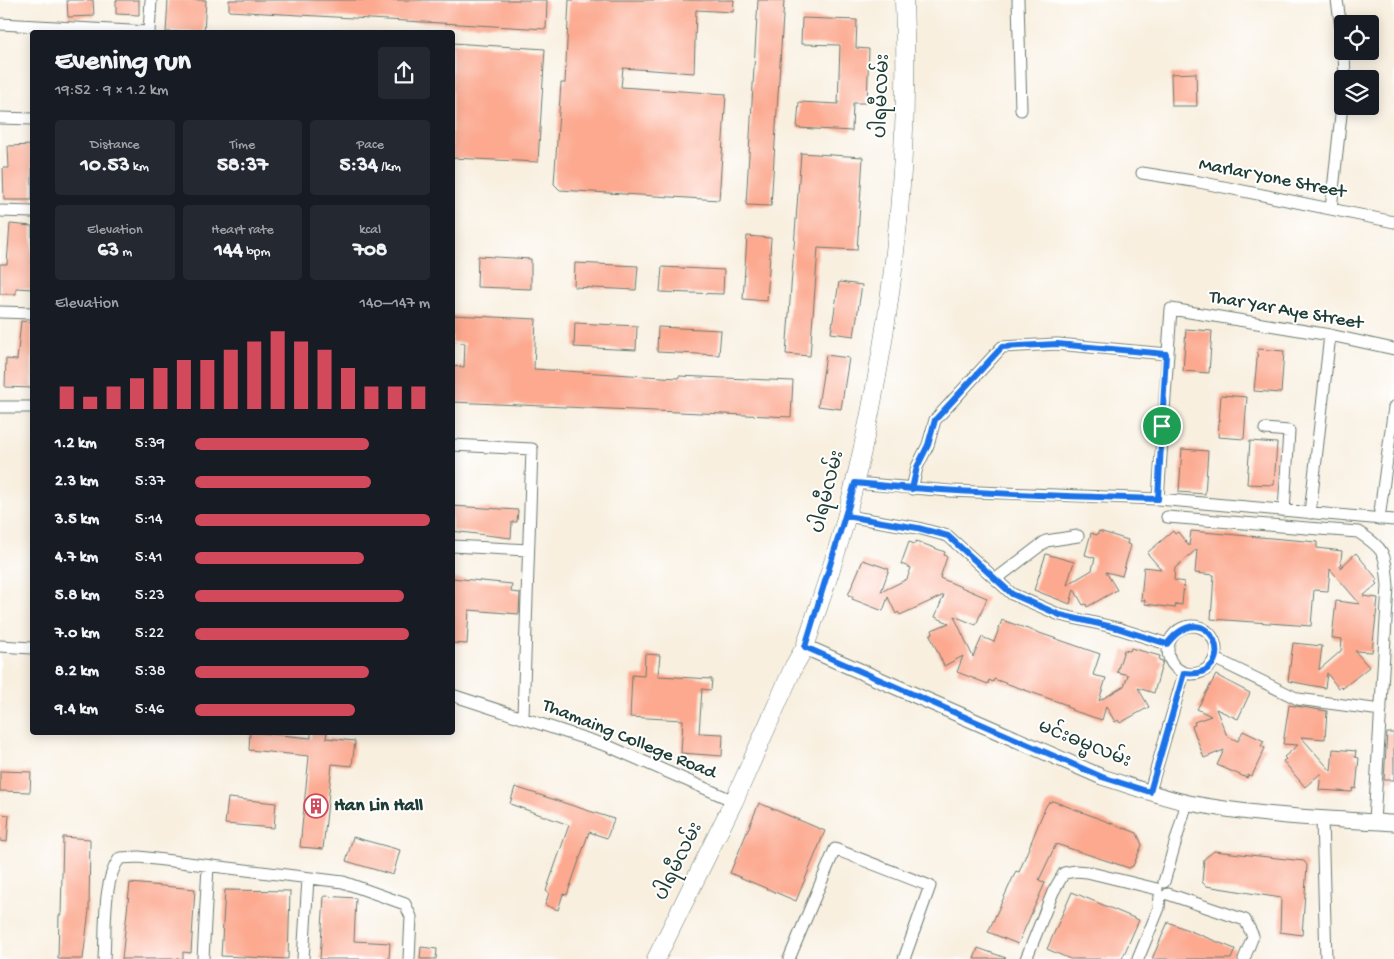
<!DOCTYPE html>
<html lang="en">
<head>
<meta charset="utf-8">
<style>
	body { margin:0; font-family:"Gochi Hand","Noto Sans Myanmar",sans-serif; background:#242831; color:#f1f3f6; height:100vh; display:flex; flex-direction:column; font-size:19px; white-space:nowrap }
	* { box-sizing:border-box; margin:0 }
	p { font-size:16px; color:#9ea1a6 }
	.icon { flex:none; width:28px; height:28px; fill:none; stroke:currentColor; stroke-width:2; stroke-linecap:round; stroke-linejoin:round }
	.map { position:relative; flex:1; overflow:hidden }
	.details { position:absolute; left:30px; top:30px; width:425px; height:705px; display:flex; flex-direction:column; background:#171b24; border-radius:5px; box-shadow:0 2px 12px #0003 }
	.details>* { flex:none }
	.buttons { position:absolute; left:1334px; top:15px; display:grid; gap:10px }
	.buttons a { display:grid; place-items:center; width:45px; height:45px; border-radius:5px; background:#171b24; box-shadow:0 2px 12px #0003; font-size:25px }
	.pin { position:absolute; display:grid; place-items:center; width:42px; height:42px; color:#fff; margin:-21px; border:2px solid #fff; border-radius:50%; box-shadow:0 1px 5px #0007 }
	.round { display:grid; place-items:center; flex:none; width:52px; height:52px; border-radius:5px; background:#242831 }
	.head { display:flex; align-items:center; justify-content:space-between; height:85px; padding:0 25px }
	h1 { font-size:28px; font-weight:700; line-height:38px }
	.figures { display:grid; grid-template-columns:repeat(3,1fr); gap:8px; height:85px; padding:5px 25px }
	.figures div { display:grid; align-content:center; border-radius:5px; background:#242831; text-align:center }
	.figures b { font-size:21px; font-weight:700 }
	.figures small { font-size:14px; font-weight:400 }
	.figures p { font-size:14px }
	.chart { height:140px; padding:10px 25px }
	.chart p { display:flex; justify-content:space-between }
	.chart svg { width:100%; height:90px; margin-top:5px; stroke:#d1495b; stroke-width:6 }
	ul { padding:0 25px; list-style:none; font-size:16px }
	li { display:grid; grid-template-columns:80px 60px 1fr; align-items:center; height:38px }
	li i { height:12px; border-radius:6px; background:#d1495b }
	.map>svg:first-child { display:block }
	.building { fill:#fca98f }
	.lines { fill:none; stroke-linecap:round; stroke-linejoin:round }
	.minor-casing { stroke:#6b7b70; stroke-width:13 }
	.secondary-casing { stroke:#6b7b70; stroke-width:17 }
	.primary-casing { stroke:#6b7b70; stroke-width:19 }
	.minor { stroke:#fff; stroke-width:11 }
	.secondary { stroke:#fff; stroke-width:15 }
	.primary { stroke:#fff; stroke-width:18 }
	.route-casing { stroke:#fff; stroke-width:10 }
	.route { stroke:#1a73e8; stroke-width:6 }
	.labels { text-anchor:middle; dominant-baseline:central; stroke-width:4; stroke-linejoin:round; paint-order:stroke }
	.street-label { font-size:19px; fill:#1f3d34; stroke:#fff }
	.poi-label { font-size:19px; font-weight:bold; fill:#1f3d34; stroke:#fff; text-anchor:start }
</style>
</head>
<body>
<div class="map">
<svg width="1394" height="959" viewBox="0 0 1394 959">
	<rect width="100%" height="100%" fill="#fff"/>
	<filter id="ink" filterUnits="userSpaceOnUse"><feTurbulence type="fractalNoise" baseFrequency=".02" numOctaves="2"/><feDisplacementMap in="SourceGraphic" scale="10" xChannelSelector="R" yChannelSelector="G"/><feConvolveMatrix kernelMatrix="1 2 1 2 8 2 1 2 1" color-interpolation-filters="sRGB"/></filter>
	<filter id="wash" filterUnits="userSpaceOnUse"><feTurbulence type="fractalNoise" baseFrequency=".0096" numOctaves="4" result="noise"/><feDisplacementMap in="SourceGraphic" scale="20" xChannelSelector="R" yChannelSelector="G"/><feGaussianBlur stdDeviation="1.12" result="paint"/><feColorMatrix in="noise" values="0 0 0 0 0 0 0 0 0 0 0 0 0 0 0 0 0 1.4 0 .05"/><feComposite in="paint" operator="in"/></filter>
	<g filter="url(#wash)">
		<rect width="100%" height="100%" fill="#f8efdf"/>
		<g id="blocks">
			<path class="building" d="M67 0H93L94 16 68 17Z
				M116 0H139V15L116 14Z
				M168 0H206L204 32H166Z
				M229 0H547L546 29 229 11Z
				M569 0H734L733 12 696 10 694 73 623 68 621 87 726 94 719 200 560 190 554 184 561 83H565Z
				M758 0H784L771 206 746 205Z
				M802 18 857 20 856 48 869 49 867 103H853L852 131 797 128 799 102 838 104 840 45 801 44Z
				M452 43 545 49 538 162 452 158Z
				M1196 73 1197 106H1172L1171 74Z
				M32 145V200H4L3 168H9L8 146Z
				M801 153 863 157 857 250 818 248 810 356 786 354Z
				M10 224 32 226V289L16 288V294H0V264H7Z
				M747 236 771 238 767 301 743 299Z
				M478 256 531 259V289L477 287Z
				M575 263 638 266 636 290 574 287Z
				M662 267 724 270 723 294 660 292Z
				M839 282 862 285 854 336 831 333Z
				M452 315 536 319 534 369 678 378 679 376 793 381 791 417 452 402V366L464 367 465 343 452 342Z
				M21 321 32 322V388L5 387 6 359 17 360Z
				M575 323 637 326 636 350 574 347Z
				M658 327 721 330 719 355 657 352Z
				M1186 329 1212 331 1209 373 1183 371Z
				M1258 349 1284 351 1281 393 1254 391Z
				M826 355 849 358 841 409 818 406Z
				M1221 395 1247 397 1244 439 1218 437Z
				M1250 441 1277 443 1274 485 1247 484Z
				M1182 449 1208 451 1205 494 1179 492Z
				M452 506 518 510 517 522H512L511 538 452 531Z
				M1099 531 1128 540 1127 544 1131 545 1122 576 1106 572 1117 590 1087 607 1086 604 1083 605 1074 589 1070 604 1034 590 1046 554 1074 562 1067 585 1092 570 1095 558 1085 555 1091 533 1097 535Z
				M1173 531 1175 534 1178 532 1189 546 1191 531 1317 542V548L1342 551 1340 568 1356 553 1378 580 1375 582 1377 584 1363 596 1378 598 1372 652 1355 651 1369 667 1343 688 1341 686 1338 688 1327 673 1325 688 1288 681 1293 643 1322 646 1319 670 1341 651 1342 639 1332 638 1336 601 1360 604 1330 569 1328 591 1314 590 1311 626 1211 619 1214 575 1195 573 1197 549 1175 568 1174 580 1184 582 1182 605 1176 604 1175 608 1145 604V600H1141L1144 567 1161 569 1147 553Z
				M916 541 945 552 944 555 947 557 940 578 987 598 976 625 954 616 973 657 982 637 994 642 1002 620 1100 654 1093 675 1106 678 1099 701 1124 686 1128 675 1117 672 1124 650 1130 651 1131 648 1160 656 1159 660 1163 661 1154 693 1138 688 1149 707 1120 723 1118 720 1115 722 1106 706 1102 720 1071 710 1072 709 1066 707 1067 705 994 679 993 682 989 680 988 684 957 672 963 656 944 666 930 635 933 633 932 630 949 623 935 617 944 595 900 615 898 612 896 614 888 597 883 611 852 599 853 597 848 595 863 560 889 569 881 592 907 579 911 568 901 564 909 542 915 544Z
				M452 578 512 584 511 592 520 593 519 614 469 610 467 644 452 643Z
				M645 654 660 655 658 676 712 679 711 690 702 689 699 733 723 734 722 756 681 753 683 720 630 717 632 675 644 676Z
				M1216 675 1250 693 1238 719 1216 709 1227 736 1238 741 1243 731 1264 741 1261 746 1265 748 1252 776 1248 775 1247 778 1217 765 1224 750 1204 758 1192 726 1195 725 1194 722 1211 716 1197 709Z
				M1289 705 1327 711 1325 739 1301 737 1331 771 1333 749 1356 751 1355 757 1359 758 1356 789 1353 788 1352 792 1319 790 1321 773 1305 787 1283 761 1286 759 1284 757 1298 745 1283 744Z
				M250 732 311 738V732H327L326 738 355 741 352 766 332 764 323 849 300 847 309 756 249 750Z
				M1387 733H1394V780H1384Z
				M0 771 31 772 30 792 0 791Z
				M515 787 614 819 607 838 589 832 567 895 563 894 558 910 545 905 549 893 546 891 569 825 510 804Z
				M228 798 276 803 274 828 225 824Z
				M1053 801 1137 833 1142 845 1133 866 1129 868 1056 844 1039 880 1045 883 1018 944 988 932 1016 871 1019 872 1045 808 1048 803Z
				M759 803 825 831 796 901 730 873Z
				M0 814 9 815 7 842 0 841Z
				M63 837 90 839 89 910 83 959H58L59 915H61Z
				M353 837 400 850 393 875 346 861Z
				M1214 851 1304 861 1307 865 1302 935 1280 932 1281 898 1206 886 1202 882 1204 859Z
				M130 883 195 889 191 953 183 952V959H122Z
				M225 890 290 891 288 959 221 956Z
				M1072 892 1139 920 1122 959H1070L1047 949Z
				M324 896 356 898 354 941 390 943 389 959H320Z
				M1168 922 1235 949 1231 959H1152Z
				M421 947 437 949 436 959H420Z
				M978 948 1006 958V959H974Z"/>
		</g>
	</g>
	<g filter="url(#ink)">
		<use href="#blocks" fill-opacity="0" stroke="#6b7b70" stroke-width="1"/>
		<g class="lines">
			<g class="minor-casing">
				<path id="minor" d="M1018 0 1021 110
					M1337 0 1342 36
					M0 24 149 32
					M149 32 151 0
					M1344 51 1345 79
					M0 118 32 119
					M1142 173 1199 182 1394 222
					M1331 209 1342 105
					M0 211 32 212
					M0 312 32 313
					M0 407H32
					M1265 429 1289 431 1284 511
					M452 445 532 449 523 716
					M855 483 950 491 1158 499 1394 520
					M912 489 917 467 928 445 935 420 1002 347 1057 344 1167 354
					M1158 499 1171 309 1330 335 1394 349
					M1310 513 1330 335
					M847 516 918 528 948 536 1012 594 1060 615 1117 628 1167 644
					M1167 517 1358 532C1386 550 1385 553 1388 586L1374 822
					M1379 519 1394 407
					M452 546 528 550
					M996 579 1046 541 1078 536
					M1168 650a24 24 0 1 1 48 0a24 24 0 1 1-48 0Z
					M0 646 32 648
					M1216 659 1298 699 1381 710
					M452 695 608 746 734 801
					M1150 791 1184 673
					M1322 819 1326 959
					M1164 882 1187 802
					M1168 894 1245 920 1253 936 1244 959
					M104 959C106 931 102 880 120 858L139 857 343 882 405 904 411 917 409 959
					M203 959 208 866
					M303 959 308 878
					M789 959 835 849 930 886 904 959
					M1026 959 1053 892 1064 873 1076 871 1087 872 1157 889
					M1138 959 1159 908 1160 896"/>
			</g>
			<g class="secondary-casing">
				<path id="secondary" d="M805 647 1102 777C1131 786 1160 797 1189 803 1257 816 1326 819 1394 823"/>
			</g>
			<g class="primary-casing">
				<path id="primary" d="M656 959 734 801 794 666 805 647C819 603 836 559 847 514 890 346 911 173 904 0"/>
			</g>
			<use href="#minor" class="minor"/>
			<use href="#secondary" class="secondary"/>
			<use href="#primary" class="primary"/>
		</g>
	</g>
	<g class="lines" filter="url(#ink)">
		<g class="route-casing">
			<path id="route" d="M1162 426 1158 499C1057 496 956 493 855 483L805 647 1102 777 1150 792 1184 673C1244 680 1210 589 1167 644L1117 628 1060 615 1012 594 948 536 918 528 846 516 855 483 912 489 917 467 928 445 935 420 1002 347 1057 344 1166 354 1162 426"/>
		</g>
		<use href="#route" class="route"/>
	</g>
	<defs>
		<g id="building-ring" transform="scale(1.25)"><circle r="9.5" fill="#fff" stroke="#d1495b" stroke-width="1.5"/><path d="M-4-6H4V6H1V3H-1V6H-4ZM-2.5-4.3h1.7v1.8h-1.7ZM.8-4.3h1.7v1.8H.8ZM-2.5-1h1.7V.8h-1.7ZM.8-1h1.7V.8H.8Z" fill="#d1495b"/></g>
	</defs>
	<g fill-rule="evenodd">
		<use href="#building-ring" x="316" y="806"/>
	</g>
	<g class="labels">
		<g class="street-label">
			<text transform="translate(883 96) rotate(-88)">ပါရမီလမ်း</text>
			<text transform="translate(1272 179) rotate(11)">Marlar Yone Street</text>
			<text transform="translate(1286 311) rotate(10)">Thar Yar Aye Street</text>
			<text transform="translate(829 492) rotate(-76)">ပါရမီလမ်း</text>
			<text transform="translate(629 740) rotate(22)">Thamaing College Road</text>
			<text transform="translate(1084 745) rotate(22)">မင်းဓမ္မလမ်း</text>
			<text transform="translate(680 862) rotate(-64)">ပါရမီလမ်း</text>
		</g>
		<g class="poi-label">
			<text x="334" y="806">Han Lin Hall</text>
		</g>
	</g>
</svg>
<div class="buttons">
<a><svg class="icon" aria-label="locate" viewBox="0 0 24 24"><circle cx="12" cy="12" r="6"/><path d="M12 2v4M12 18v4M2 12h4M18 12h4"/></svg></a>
<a><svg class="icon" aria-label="layers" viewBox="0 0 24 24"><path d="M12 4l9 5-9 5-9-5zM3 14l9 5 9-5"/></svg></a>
</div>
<div class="pin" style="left:1162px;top:426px;background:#1e9e55"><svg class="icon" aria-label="arrive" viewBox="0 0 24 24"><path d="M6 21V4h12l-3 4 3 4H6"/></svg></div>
<section class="details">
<div class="head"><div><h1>Evening run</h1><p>19:52 · 9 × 1.2 km</p></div><a class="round"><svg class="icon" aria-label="share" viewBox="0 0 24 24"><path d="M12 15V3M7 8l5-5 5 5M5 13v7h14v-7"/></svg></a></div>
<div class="figures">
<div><p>Distance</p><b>10.53<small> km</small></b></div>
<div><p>Time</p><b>58:37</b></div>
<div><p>Pace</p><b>5:34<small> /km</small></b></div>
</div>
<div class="figures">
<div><p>Elevation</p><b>63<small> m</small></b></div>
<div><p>Heart rate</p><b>144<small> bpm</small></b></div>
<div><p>kcal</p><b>708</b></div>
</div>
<div class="chart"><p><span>Elevation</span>140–147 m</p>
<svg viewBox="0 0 160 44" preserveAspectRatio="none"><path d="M5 44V33M15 44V38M25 44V33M35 44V29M45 44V24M55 44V20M65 44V20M75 44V15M85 44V11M95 44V6M105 44V11M115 44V15M125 44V24M135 44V33M145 44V33M155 44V33"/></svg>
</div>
<ul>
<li><b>1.2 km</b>5:39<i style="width:74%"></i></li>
<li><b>2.3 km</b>5:37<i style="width:75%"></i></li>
<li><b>3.5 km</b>5:14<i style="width:100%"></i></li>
<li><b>4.7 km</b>5:41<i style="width:72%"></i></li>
<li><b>5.8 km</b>5:23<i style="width:89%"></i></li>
<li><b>7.0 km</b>5:22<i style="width:91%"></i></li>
<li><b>8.2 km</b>5:38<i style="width:74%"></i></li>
<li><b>9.4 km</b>5:46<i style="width:68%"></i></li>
</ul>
</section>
</div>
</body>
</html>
